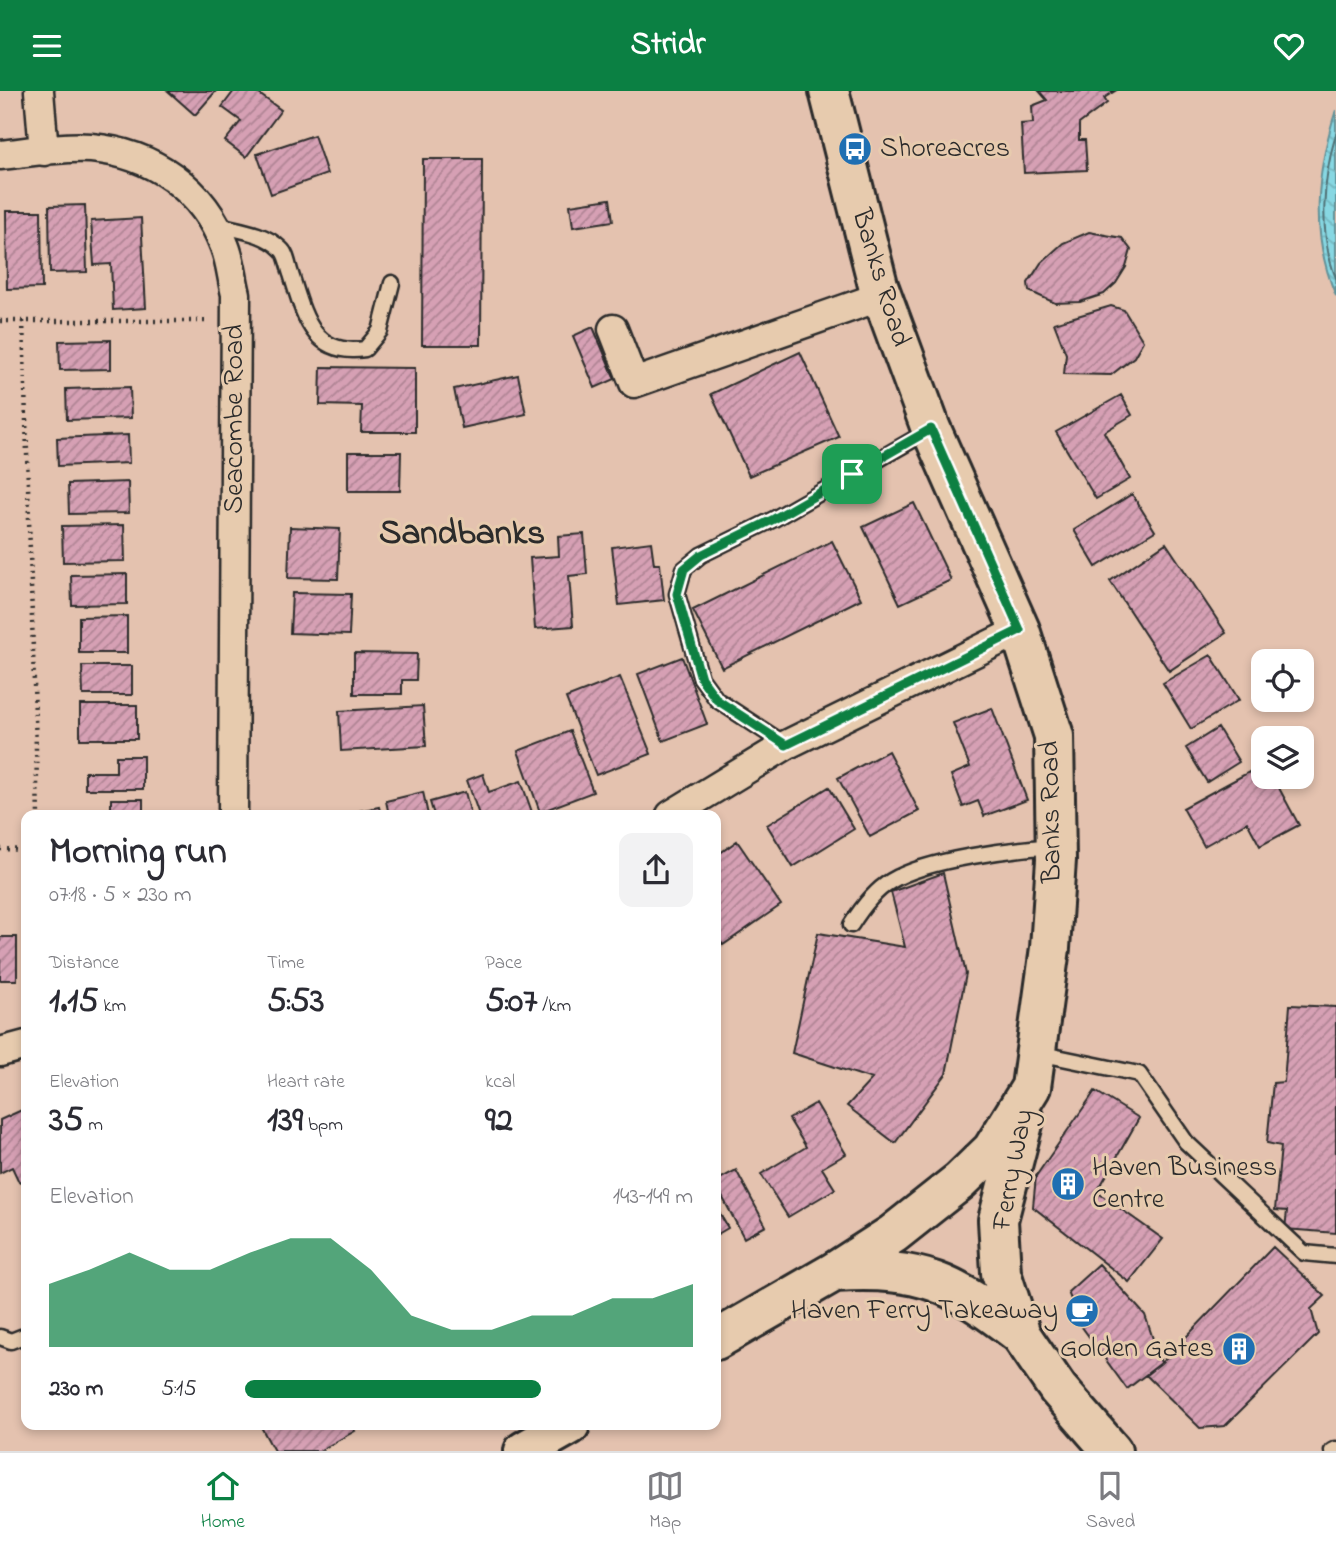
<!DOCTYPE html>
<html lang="en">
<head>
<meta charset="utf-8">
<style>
	body { margin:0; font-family:"Indie Flower",sans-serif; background:#f2f2f3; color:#2b2b33; height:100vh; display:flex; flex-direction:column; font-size:26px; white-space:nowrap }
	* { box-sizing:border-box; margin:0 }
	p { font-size:23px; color:#7c7c81 }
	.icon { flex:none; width:38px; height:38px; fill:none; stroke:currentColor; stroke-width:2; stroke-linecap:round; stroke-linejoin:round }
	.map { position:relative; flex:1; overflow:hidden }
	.drawer { position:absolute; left:21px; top:719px; width:700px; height:620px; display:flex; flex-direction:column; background:#fff; border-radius:14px; box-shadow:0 4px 10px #0003 }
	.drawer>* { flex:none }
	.buttons { position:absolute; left:1251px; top:558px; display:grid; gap:14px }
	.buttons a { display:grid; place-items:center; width:63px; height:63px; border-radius:14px; background:#fff; box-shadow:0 4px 10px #0003; font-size:35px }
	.pin { position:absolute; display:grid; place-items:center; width:60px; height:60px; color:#fff; margin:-30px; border-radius:14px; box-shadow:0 4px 10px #0006 }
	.round { display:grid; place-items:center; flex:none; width:74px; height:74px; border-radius:14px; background:#f2f2f3 }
	.headline { display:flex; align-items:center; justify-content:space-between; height:119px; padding:0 28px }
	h1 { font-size:38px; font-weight:800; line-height:52px }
	.figures { display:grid; grid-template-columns:repeat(3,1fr); gap:10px; height:119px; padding:7px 28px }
	.figures div { display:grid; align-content:center }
	.figures b { font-size:35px; font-weight:800 }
	.figures small { font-size:19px; font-weight:400 }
	.figures p { font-size:19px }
	.chart { height:196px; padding:14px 28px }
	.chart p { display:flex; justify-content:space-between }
	.chart svg { width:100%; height:126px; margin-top:7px; fill:#0b8043; opacity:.7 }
	ul { padding:0 28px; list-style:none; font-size:23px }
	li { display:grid; grid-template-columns:112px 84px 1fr; align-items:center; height:52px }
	li i { height:18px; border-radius:9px; background:#0b8043 }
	header { display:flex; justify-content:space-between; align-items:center; height:91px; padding:0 28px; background:#0b8043; color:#fff; font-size:32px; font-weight:800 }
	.tabs { display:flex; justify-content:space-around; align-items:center; height:98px; border-top:2px solid #e1e1e2; background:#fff; font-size:19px; color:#7c7c81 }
	.tabs a { display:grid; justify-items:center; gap:4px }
	.tabs .current { color:#0b8043 }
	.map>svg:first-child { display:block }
	.water { fill:url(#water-waves); stroke:#629299; stroke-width:2 }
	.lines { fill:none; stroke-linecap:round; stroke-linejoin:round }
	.shore { stroke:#507074; stroke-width:2 }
	.building { fill:url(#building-hatch); stroke:#2b2b2b; stroke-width:2 }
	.service-casing { stroke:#2b2b2b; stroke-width:19 }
	.minor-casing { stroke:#2b2b2b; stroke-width:33 }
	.secondary-casing { stroke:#2b2b2b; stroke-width:44 }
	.path { stroke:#2b2b2b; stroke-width:4.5; stroke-dasharray:2 5; stroke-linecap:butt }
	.service { stroke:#e7cbae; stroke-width:14 }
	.minor { stroke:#e7cbae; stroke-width:28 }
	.secondary { stroke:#e7cbae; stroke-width:38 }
	.route-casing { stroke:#fff; stroke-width:14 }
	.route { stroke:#0b8043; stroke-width:9 }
	.labels { text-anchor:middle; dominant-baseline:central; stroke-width:6; stroke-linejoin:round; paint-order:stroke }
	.poi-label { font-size:28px; fill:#2b2b2b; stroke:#e7cbae; text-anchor:start }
	.street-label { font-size:28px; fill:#2b2b2b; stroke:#e7cbae }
	.district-label { font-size:35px; font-weight:bold; fill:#2b2b2b; stroke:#e7cbae }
</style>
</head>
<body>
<header><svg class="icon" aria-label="menu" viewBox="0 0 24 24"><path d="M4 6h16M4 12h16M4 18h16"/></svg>Stridr<svg class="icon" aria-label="heart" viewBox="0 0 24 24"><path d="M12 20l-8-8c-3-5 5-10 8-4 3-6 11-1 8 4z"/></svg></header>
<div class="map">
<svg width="1336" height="1360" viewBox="0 0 1336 1360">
	<defs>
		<pattern id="water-waves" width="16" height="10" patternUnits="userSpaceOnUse" patternTransform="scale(1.75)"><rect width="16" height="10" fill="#87d7e2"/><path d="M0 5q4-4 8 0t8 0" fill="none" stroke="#75b9c2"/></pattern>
		<pattern id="building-hatch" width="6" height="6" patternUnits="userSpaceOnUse" patternTransform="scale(1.75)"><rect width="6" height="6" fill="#d6a0b4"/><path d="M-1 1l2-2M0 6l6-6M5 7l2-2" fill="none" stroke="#ae8393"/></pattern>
	</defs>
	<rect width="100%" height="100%" fill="#e4c2af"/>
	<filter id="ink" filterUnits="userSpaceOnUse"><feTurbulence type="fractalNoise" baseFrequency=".0143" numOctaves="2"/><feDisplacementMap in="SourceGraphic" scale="14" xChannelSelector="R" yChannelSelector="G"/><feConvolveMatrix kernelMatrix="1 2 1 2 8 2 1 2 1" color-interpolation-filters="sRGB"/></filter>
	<g filter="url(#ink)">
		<path class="water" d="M1336 19V205C1310 143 1316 81 1336 19Z"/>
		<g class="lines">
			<path class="shore" d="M1336 43C1323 87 1318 143 1336 187"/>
		</g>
		<path class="building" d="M168 0H216L195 24Z
			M234 0H255L281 19 246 66 225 50 241 30 222 16Z
			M1039 0H1115L1104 7 1107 12 1079 33V49H1085L1087 79 1024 82 1021 33 1033 32 1032 15 1047 9Z
			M314 44 327 83 271 103 257 63Z
			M423 68H482L481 254H422Z
			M610 108 613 130 573 136 570 114Z
			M85 114 87 181 50 182 49 115Z
			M6 120H41L42 197 7 198Z
			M141 127 146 217 113 219 111 173 94 174 91 130Z
			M1089 141 1122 147 1131 159 1126 176 1116 192 1104 203 1080 211 1055 212 1029 200 1028 192 1041 172 1063 152Z
			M1111 215 1124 219 1143 250 1134 266 1111 284 1064 283 1066 263 1054 232Z
			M593 236 615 288 595 297 573 245Z
			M111 249V278L60 279 59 250Z
			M800 261 839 346 749 385 711 303Z
			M321 276 415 277V341H361L362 315 320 314Z
			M518 284 526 323 462 337 454 298Z
			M130 296 131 327 67 329 66 298Z
			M1121 304 1132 324 1104 341 1130 388 1096 408 1056 341Z
			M128 344 129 372 58 375 57 347Z
			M348 361H401L400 400H348Z
			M128 391 129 422 69 423 68 393Z
			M1132 403 1155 440 1096 476 1074 439Z
			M914 412 951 489 900 513 863 436Z
			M124 434 125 470 63 471 62 435Z
			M290 436 340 438 338 488 288 487Z
			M584 443 587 483 569 485 573 535 535 538 530 467 559 465 558 445Z
			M832 450 861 508 722 577 693 519Z
			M651 451 654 473H660L664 509 619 514 612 456Z
			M1166 452 1226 542 1169 580 1110 490Z
			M127 483V513L72 514 71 484Z
			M292 502 351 503 349 544 290 542Z
			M127 525V562H79V526Z
			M354 562 417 563 416 589H402V603H354Z
			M1211 564 1239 609 1191 638 1163 592Z
			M682 566 707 633 663 650 638 583Z
			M82 575H132V604H83Z
			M620 586 651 663 596 684 566 607Z
			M80 614H137V648H80Z
			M423 615 426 655 341 660 339 620Z
			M992 617 1027 709 984 725 978 710 963 716 951 684 970 676 953 632Z
			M1218 637 1239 671 1207 691 1186 657Z
			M570 640 593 701 540 721 518 660Z
			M888 660 919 720 870 746 838 687Z
			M116 665H143V698H85V681H116Z
			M1264 673V686H1273L1299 734 1260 755 1247 731 1204 755 1183 717Z
			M483 683 489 701 521 690 533 724H479L467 689Z
			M829 696 854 738 793 776 767 734Z
			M423 701 428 724H389L386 710Z
			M465 701 471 724H434L430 711Z
			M111 708H143V724H111Z
			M379 716 381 724H338Z
			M737 750 781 814 723 854 716 844V765Z
			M943 782 966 883 946 983 895 1052 847 1015 872 988 792 962 818 842 905 856 891 801Z
			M0 846H17V889H0Z
			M1290 914 1336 916V1142L1285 1138 1287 1120 1275 1119 1281 1055 1267 1052 1273 992 1284 991Z
			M1095 1000 1139 1027 1097 1101 1163 1148 1129 1191 1033 1116 1036 1085Z
			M816 1012 846 1063 822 1077 835 1098 788 1126 761 1083 806 1056 789 1028Z
			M26 1017V1088L19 1091 12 1076 0 1082V1029Z
			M736 1079 766 1135 744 1147 716 1094V1090Z
			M716 1116 728 1137 716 1144Z
			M1273 1156 1325 1205 1311 1218 1318 1243 1225 1335 1200 1337 1146 1284 1161 1272Z
			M1099 1173 1145 1224 1161 1272 1127 1298 1082 1236 1068 1201Z
			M260 1334H351L355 1340 319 1360H274Z"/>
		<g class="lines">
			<g class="service-casing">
				<path id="service" d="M215 133C237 139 264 141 281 158 287 163 288 175 291 183 304 224 312 266 365 258L380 240 392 192
					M786 654 717 609 701 587 677 503 684 478 701 464 774 428 930 339
					M851 834C861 818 874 800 891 790 927 768 1012 758 1055 755
					M1038 962 1139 983 1186 1051 1304 1162 1336 1165
					M0 1246 11 1250 26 1244
					M1332 1360 1336 1358"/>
			</g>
			<g class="minor-casing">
				<path id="minor" d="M39 0 44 60
					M0 64C29 61 61 55 91 57 152 62 204 98 225 156 231 171 232 188 236 203L233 724
					M613 238 634 292 882 205
					M671 724 786 654 1020 539
					M0 961 26 954"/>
			</g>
			<g class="secondary-casing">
				<path id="secondary" d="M1024 1029 998 1129 1001 1182 1021 1244 1058 1298 1112 1360
					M834 1181C925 1176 951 1191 1021 1244
					M716 1249 834 1181 893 1143 960 1090 992 1059 1031 996 1050 857 1056 769 1054 645 1020 539 931 338 878 194 829 0
					M524 1360 570 1334"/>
			</g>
			<path class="path" d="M0 230H210
				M23 230 38 724
				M0 758 26 759"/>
			<use href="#service" class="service"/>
			<use href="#minor" class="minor"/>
			<use href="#secondary" class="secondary"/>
		</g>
	</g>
	<g class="lines" filter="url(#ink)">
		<g class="route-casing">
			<path id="route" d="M931 338 1020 539 786 654 717 609 701 587 677 503 684 478 701 464 774 428Z"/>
		</g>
		<use href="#route" class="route"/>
	</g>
	<defs>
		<g id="bus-disc" transform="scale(1.75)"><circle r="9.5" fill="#1f6fb2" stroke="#e7cbae"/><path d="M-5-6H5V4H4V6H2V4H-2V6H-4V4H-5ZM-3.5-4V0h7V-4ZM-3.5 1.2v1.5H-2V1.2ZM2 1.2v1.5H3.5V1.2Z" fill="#fff"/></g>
		<g id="building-disc" transform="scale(1.75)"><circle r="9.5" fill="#1f6fb2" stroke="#e7cbae"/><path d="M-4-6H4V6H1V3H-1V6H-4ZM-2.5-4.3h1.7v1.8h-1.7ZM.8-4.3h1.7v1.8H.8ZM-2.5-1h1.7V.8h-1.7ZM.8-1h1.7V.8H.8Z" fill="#fff"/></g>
		<g id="cafe-disc" transform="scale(1.75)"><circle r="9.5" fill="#1f6fb2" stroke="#e7cbae"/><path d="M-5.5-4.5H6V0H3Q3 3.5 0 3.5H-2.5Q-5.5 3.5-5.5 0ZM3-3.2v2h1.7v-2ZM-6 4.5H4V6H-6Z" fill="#fff"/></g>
	</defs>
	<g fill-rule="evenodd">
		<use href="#bus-disc" x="855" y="58"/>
		<use href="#building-disc" x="1068" y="1093"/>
		<use href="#cafe-disc" x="1082" y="1220"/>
		<use href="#building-disc" x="1239" y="1258"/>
	</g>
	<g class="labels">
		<g class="poi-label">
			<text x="880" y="58">Shoreacres</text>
			<text x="1092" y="1077">Haven Business<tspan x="1092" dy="32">Centre</tspan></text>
			<text x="1058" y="1220" text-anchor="end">Haven Ferry Takeaway</text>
			<text x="1214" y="1258" text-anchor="end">Golden Gates</text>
		</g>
		<g class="street-label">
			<text transform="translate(880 187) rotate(73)">Banks Road</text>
			<text transform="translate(235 328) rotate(-90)">Seacombe Road</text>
			<text transform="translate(1052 721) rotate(-91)">Banks Road</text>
			<text transform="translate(1014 1079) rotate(-79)">Ferry Way</text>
		</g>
		<g class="district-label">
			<text x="462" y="443">Sandbanks</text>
		</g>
	</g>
</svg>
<div class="buttons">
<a><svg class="icon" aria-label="locate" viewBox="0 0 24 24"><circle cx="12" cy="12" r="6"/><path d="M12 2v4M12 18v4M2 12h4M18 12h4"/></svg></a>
<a><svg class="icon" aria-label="layers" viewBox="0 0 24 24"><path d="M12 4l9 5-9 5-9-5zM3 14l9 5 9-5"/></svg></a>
</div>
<div class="pin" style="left:852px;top:383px;background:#1e9e55"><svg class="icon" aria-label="arrive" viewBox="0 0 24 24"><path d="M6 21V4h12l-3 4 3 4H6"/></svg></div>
<section class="drawer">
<div class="headline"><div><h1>Morning run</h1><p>07:18 · 5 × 230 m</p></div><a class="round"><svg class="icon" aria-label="share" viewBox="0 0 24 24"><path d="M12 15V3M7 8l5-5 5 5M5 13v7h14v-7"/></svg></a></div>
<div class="figures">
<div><p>Distance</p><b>1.15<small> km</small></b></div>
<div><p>Time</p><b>5:53</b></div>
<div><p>Pace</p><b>5:07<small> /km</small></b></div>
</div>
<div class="figures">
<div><p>Elevation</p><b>35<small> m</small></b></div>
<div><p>Heart rate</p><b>139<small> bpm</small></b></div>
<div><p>kcal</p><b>92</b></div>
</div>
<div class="chart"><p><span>Elevation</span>143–149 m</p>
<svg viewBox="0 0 160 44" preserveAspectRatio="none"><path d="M0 44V22L10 17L20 11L30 17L40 17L50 11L60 6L70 6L80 17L90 33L100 38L110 38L120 33L130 33L140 27L150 27L160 22V44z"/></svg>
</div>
<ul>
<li><b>230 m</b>5:15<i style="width:66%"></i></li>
</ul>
</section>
</div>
<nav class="tabs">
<a class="current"><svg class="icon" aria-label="home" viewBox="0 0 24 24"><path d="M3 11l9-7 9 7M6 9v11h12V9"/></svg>Home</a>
<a><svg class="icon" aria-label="map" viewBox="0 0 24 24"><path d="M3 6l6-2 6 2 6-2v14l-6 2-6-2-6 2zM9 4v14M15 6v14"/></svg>Map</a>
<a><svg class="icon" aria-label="saved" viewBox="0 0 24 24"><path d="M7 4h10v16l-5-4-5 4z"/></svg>Saved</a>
</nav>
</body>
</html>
